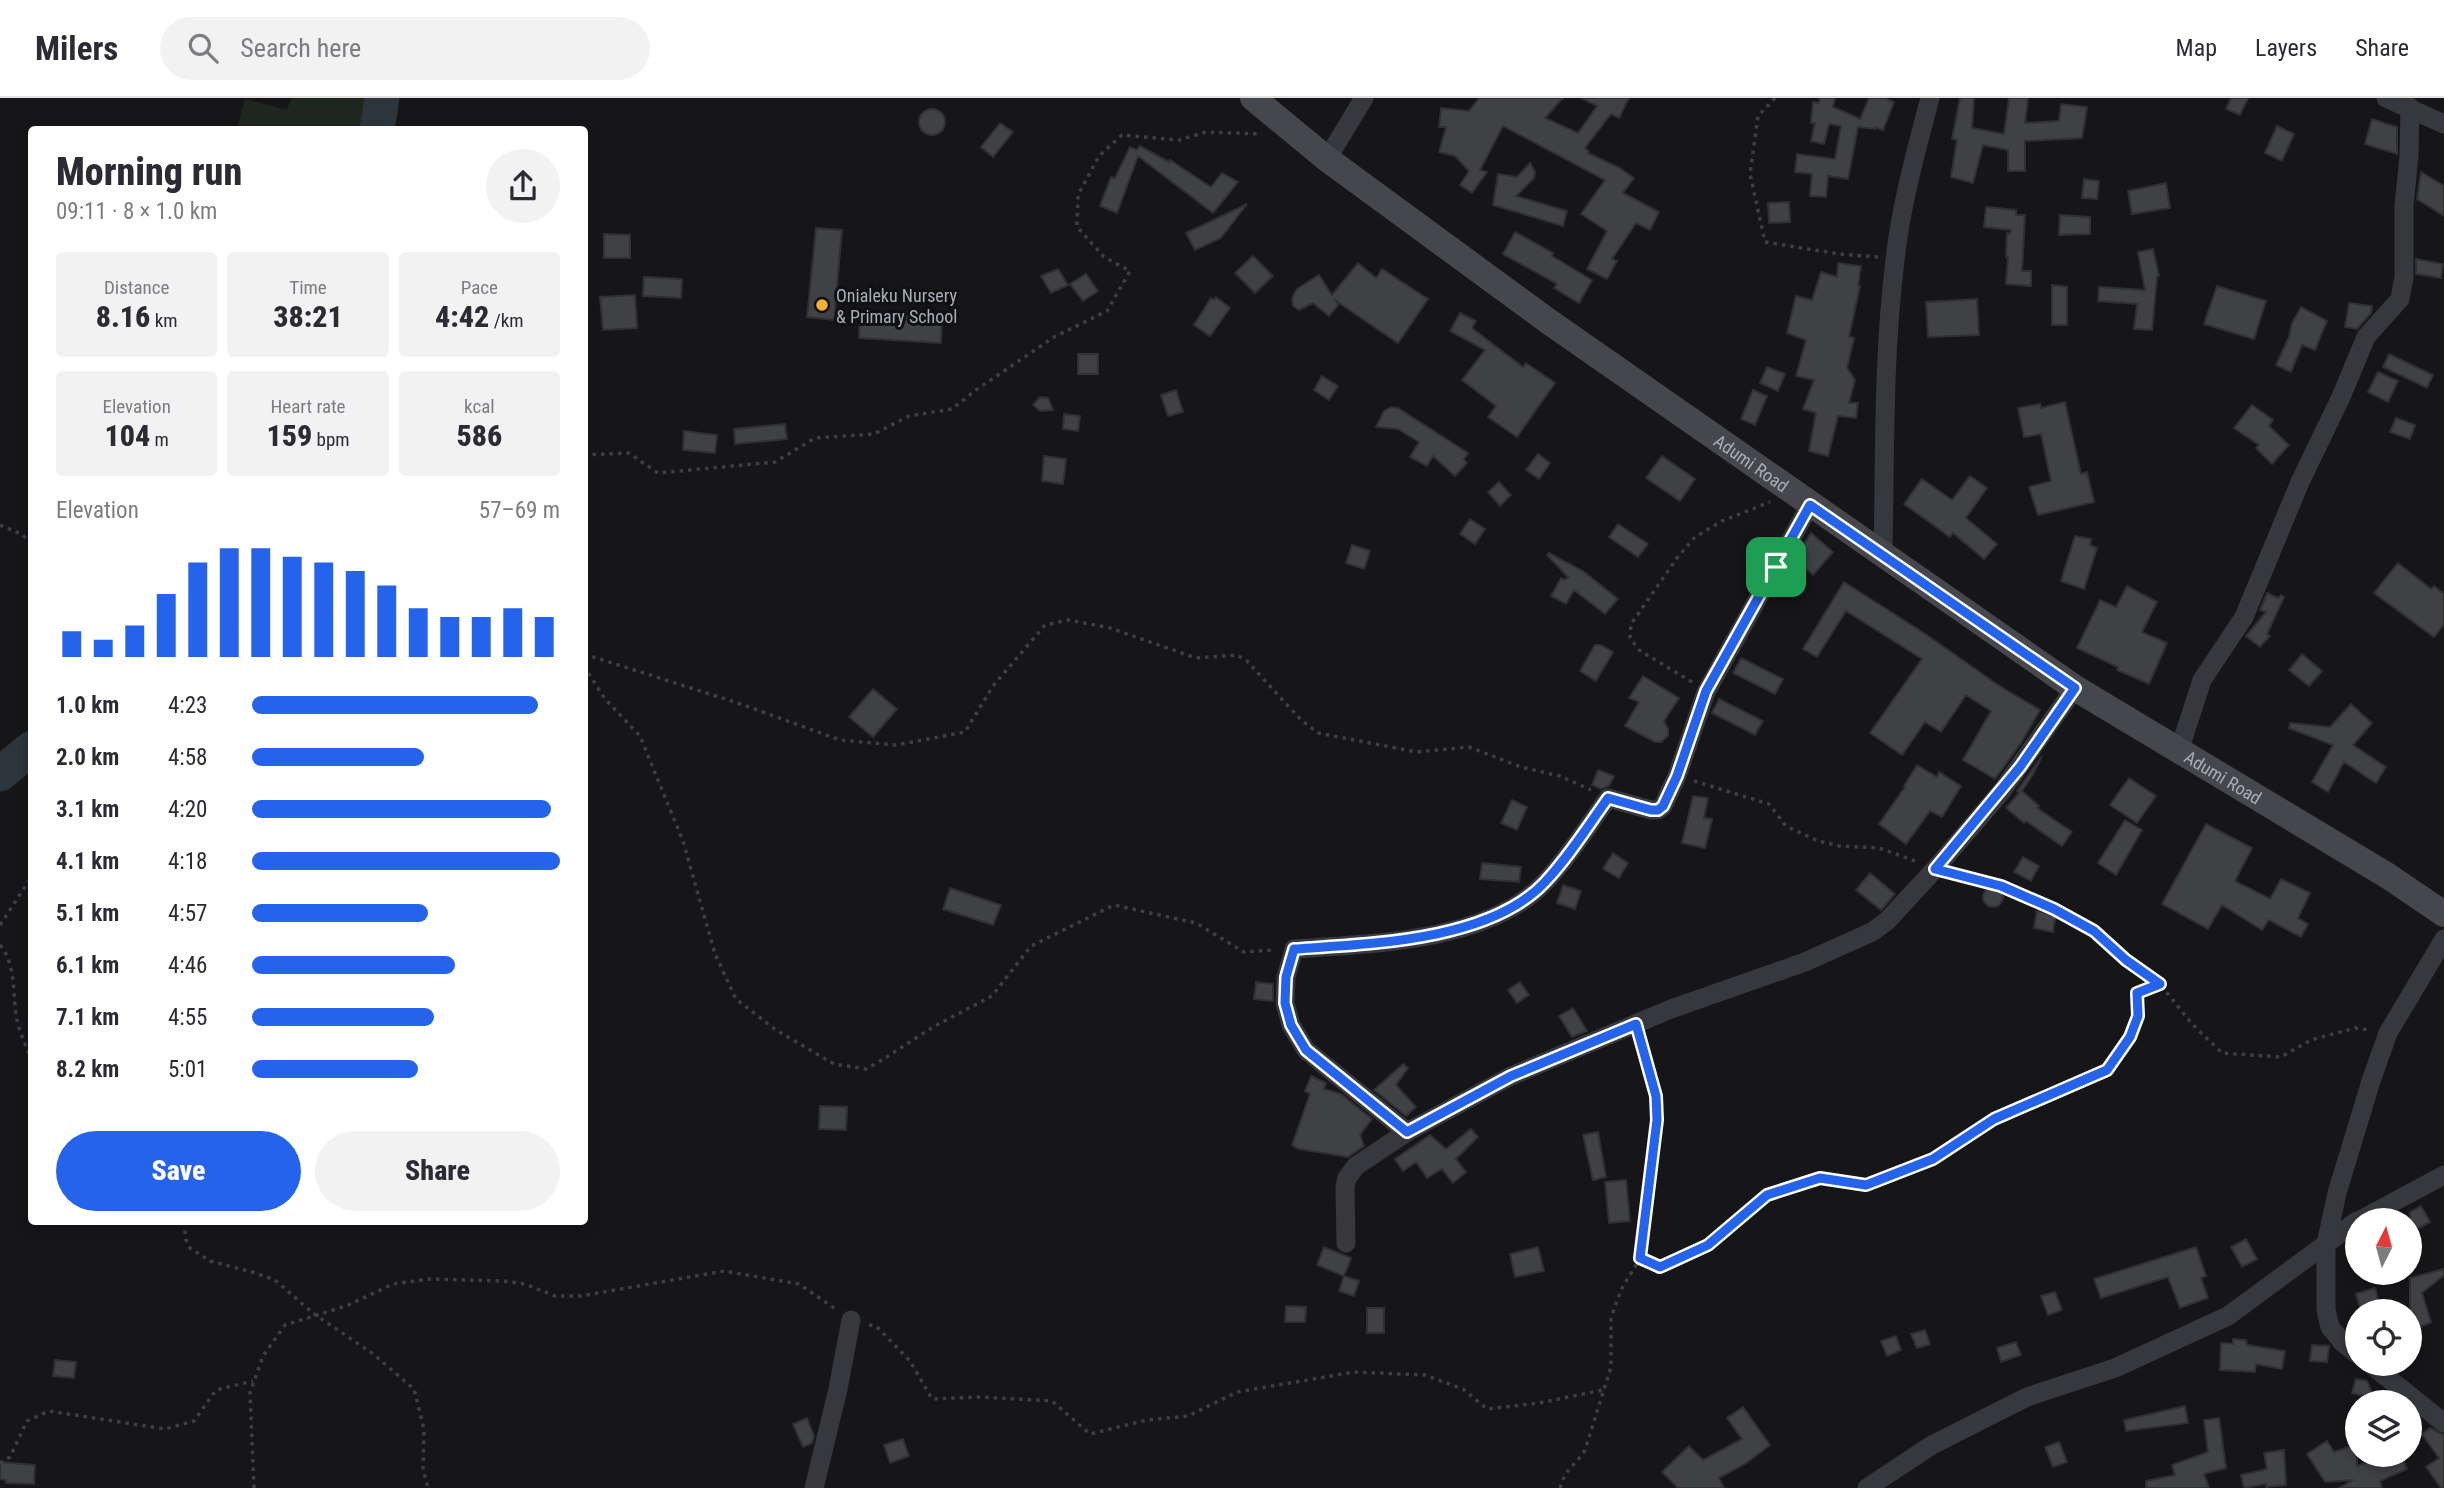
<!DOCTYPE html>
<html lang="en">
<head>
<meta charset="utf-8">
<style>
	body { margin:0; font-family:"Roboto Condensed",sans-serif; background:#f2f2f3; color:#2b2b33; height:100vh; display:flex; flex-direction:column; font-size:26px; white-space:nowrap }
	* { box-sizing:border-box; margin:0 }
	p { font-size:23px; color:#7c7c81 }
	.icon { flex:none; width:38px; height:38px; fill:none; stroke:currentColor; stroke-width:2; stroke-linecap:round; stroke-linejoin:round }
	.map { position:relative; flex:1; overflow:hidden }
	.panel { position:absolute; left:28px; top:28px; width:560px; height:1099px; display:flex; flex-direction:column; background:#fff; border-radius:7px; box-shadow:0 4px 10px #0003 }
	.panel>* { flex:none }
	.needle { width:46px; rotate:6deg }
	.buttons { position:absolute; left:2345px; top:1110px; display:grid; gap:14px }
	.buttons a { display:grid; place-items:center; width:77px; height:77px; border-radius:50%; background:#fff; box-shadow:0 4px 10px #0003; font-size:35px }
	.pin { position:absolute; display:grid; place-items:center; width:60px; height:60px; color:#fff; margin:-30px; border-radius:14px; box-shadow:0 4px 10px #0006 }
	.round { display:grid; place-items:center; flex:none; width:74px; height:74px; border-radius:37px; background:#f2f2f3 }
	.summary { display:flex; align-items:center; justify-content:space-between; height:119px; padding:0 28px }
	h1 { font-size:38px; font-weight:800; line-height:52px }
	.metrics { display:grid; grid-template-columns:repeat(3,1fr); gap:10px; height:119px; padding:7px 28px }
	.metrics div { display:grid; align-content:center; border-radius:7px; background:#f2f2f3; text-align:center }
	.metrics b { font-size:30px; font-weight:800 }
	.metrics small { font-size:19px; font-weight:400 }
	.metrics p { font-size:19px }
	.chart { height:196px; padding:14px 28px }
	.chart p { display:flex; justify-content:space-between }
	.chart svg { width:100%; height:126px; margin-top:7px; stroke:#2563eb; stroke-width:6 }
	.primary-button { display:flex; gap:14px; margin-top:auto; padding:14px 28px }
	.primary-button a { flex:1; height:80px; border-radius:42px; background:#2563eb; color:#fff; font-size:28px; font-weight:800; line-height:80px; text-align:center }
	.primary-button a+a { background:#f2f2f3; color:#2b2b33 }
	ul { padding:0 28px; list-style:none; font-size:23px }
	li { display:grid; grid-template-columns:112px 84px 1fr; align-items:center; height:52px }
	li i { height:18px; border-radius:9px; background:#2563eb }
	header { display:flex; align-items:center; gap:42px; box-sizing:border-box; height:98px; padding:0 35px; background:#fff; border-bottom:2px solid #e1e1e2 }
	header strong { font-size:33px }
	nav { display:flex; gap:38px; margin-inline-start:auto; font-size:24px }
	.search { width:490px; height:63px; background:#f2f2f3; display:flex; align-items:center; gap:18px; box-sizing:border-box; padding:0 24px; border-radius:38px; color:#7c7c81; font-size:26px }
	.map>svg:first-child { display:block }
	.green { fill:#1e261f }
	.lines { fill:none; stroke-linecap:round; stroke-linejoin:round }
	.river { stroke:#2c353c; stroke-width:35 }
	.building { fill:#404145; stroke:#303034; stroke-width:2 }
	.path { stroke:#3d3f44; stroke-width:3.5; stroke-dasharray:3.5 5; stroke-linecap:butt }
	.street { stroke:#37383d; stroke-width:19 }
	.secondary { stroke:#45474d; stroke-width:26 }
	.route-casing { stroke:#fff; stroke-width:14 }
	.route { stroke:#2563eb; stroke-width:9 }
	.poi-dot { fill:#f2b134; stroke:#111113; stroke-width:2.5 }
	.labels { text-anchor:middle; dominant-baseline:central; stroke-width:6; stroke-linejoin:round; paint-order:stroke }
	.poi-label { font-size:18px; fill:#a8adb8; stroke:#111113; text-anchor:start }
	.street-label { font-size:18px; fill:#a8adb8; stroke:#111113 }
</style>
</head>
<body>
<header>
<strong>Milers</strong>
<div class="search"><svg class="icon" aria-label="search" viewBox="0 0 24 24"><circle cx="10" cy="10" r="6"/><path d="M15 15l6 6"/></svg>Search here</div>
<nav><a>Map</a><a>Layers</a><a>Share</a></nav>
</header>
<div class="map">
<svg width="2444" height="1390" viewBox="0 0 2444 1390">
	<rect width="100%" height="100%" fill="#161618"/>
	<path class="green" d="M291 0H370L366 31H237L245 1 287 12Z"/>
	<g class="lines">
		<path class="river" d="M377 32 382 0
			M0 676 32 650"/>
	</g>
	<path class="building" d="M1479 0H1563L1545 20 1578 35 1597 8 1581 0H1629L1619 20 1611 16 1585 50 1589 53 1588 55 1620 70 1634 80 1623 95 1659 114 1650 132 1636 125 1612 161 1617 163 1607 181 1587 171 1607 133 1581 116 1605 82 1503 28 1480 72 1487 74 1472 95 1460 87 1469 73 1455 58 1439 54 1446 29H1439L1441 10 1469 13Z
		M1820 0H1835L1833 9 1860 21 1869 0H1884L1894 4 1883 32 1875 29V31L1858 29 1848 81 1828 78 1826 99 1810 98 1812 76 1795 74 1797 56 1835 61 1841 28 1829 26 1824 46 1811 43 1815 25H1811L1813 4 1819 5Z
		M1960 0H1974L1972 30 2004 36 2009 0H2028L2025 25 2059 23 2061 6 2087 9 2082 40 2025 43V73H2008V52L1983 47 1973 85 1951 79 1957 42 1952 41Z
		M2231 0H2248L2240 17 2226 11Z
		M919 24a13 13 0 1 1 26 0a13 13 0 1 1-26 0Z
		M2372 21 2397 29V56L2365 46Z
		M1000 25 1013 34 993 59 981 49Z
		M2277 28 2294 36 2282 63 2265 55Z
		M1140 48 1169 64 1170 62 1211 89 1222 75 1238 84 1213 115 1138 58 1117 115 1100 108 1111 79 1115 80 1130 49 1137 52Z
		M1530 65 1535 74 1534 80 1516 98 1567 113 1563 128 1493 107 1498 76 1517 79Z
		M2421 74 2444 88V118L2417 101Z
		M2084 81 2099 83 2097 101 2082 100Z
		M2166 85 2170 110 2132 116 2128 93Z
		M1789 104 1790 124 1769 125 1768 105Z
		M1247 106 1221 140 1195 152 1186 135Z
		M1986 109 2016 112V117H2025L2022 173H2031V188L2006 186 2008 159H2006L2007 135 2010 136 2011 132 1984 129Z
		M2060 117 2090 119V136L2059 137Z
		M816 130 842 132 834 222 807 219Z
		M1515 134 1553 155 1552 158 1592 182 1579 205 1554 190 1557 186 1503 156Z
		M604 136 630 137V160H604Z
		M2153 151 2159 178H2157L2152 232 2134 231 2137 206 2098 203 2099 189 2145 192 2138 154Z
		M1253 158 1273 178 1255 195 1235 175Z
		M2416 161 2443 166 2441 180 2416 176Z
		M1358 165 1376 180 1382 171 1428 201 1398 245 1336 203 1338 207 1329 218 1313 205 1299 212 1293 208 1292 200 1297 191 1319 177 1332 197Z
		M1838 165 1861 168 1858 188H1860L1849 239 1854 240 1847 270 1855 282 1849 305H1858L1856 320 1838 318 1828 358 1809 353 1816 315 1803 311 1814 282 1796 278 1806 242 1787 235 1796 198 1812 202 1821 174 1837 179Z
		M1058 171 1068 187 1051 195 1041 178Z
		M1086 176 1098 193 1083 203 1070 186Z
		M644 179 682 181 681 200 643 198Z
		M2052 187 2067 189V227H2052Z
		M2217 188 2266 203 2254 241 2204 226Z
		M635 197 637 230 603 232 600 199Z
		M1216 199 1230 210 1210 238 1194 227 1211 200 1214 202Z
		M1977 201 1979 237 1928 239 1926 204Z
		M2349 205 2372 208 2371 215 2357 231 2345 229Z
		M2301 209 2327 223 2315 252 2302 247 2291 274 2276 267 2289 239 2292 225Z
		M860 214 942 219 941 245 859 240Z
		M1460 215 1476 223 1472 230 1523 269 1526 265 1555 285 1517 339 1488 319 1496 308 1462 282 1485 252 1450 233Z
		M1078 256H1098V276H1078Z
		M2389 256 2433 277 2427 290 2383 269Z
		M1767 269 1785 276 1778 293 1760 285Z
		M2378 274 2398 283 2388 304 2368 294Z
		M1322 278 1338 288 1329 302 1314 292Z
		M1176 292 1183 314 1168 318 1161 297Z
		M1753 292 1767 298 1755 327 1741 321Z
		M1040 299 1048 300 1053 312 1040 313 1033 307Z
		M2065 304 2081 376 2087 374 2094 404 2038 417 2029 389 2051 383 2041 336 2024 339 2018 310 2040 306 2041 310Z
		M2252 307 2273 322 2269 328 2289 347 2272 366 2256 350 2259 347 2234 330Z
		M1391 309 1398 310 1468 355 1464 361 1467 365 1455 378 1433 358 1427 368 1410 359 1419 344 1398 331 1376 329 1384 313Z
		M1064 316 1080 318 1078 333 1063 331Z
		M2396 320 2415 327 2410 341 2390 334Z
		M785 326 787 341 735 346 734 331Z
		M684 333 717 337 715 355 683 352Z
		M1538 356 1550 365 1539 381 1526 372Z
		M1044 358 1066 361 1063 386 1042 383Z
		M1662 358 1695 381 1680 403 1646 380Z
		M1970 378 1987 390 1966 420 1997 446 1984 461 1953 435 1950 439 1904 406 1922 381 1952 402Z
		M1499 384 1511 397 1500 408 1488 394Z
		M1470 421 1485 431 1475 446 1460 436Z
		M1618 426 1648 446 1638 459 1609 439Z
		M1811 435 1833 454 1813 477 1794 461Z
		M2075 438 2091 441 2090 447 2097 450 2084 491 2061 483Z
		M1352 447 1370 453 1364 471 1346 465Z
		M1549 455 1583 473 1618 501 1605 516 1574 492 1566 506 1551 498 1561 480 1565 482 1568 479 1547 457Z
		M2398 465 2431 491 2434 488 2444 496V526L2434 539 2374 495Z
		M1844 484 1924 535 1998 587 2040 612 2021 645 1995 681 1963 662 1991 613 1966 597 1941 634 1925 624 1902 657 1870 635 1922 561 1846 513 1817 559 1803 551Z
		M2127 488 2157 504 2142 534 2167 545 2149 586 2117 572 2118 569 2077 550 2100 502 2116 509Z
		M2267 495 2278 500 2281 497 2284 499 2267 536 2270 538 2260 549 2246 538 2266 514 2260 512Z
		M1595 547H1601L1613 554 1596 583 1580 573Z
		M2302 556 2322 573 2309 588 2289 572Z
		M1741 560 1783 581 1775 596 1733 575Z
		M1643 578 1679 600 1664 623 1668 631V638L1661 644H1655L1625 628 1639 604 1629 600Z
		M873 591 897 611 873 639 849 619Z
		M1719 601 1763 623 1755 637 1712 615Z
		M2351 606 2372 625 2353 647 2386 669 2376 685 2344 664 2328 694 2312 684 2333 647 2289 630 2290 625 2330 629Z
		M2042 658 2032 678 2022 693 2039 708 2037 710 2072 734 2062 748 2026 723 2024 725 2006 710 2019 695 2017 693Z
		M1917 667 1937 679 1939 674 1961 688 1942 719 1930 713 1906 746 1879 726 1905 689 1904 688Z
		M1598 672 1614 678 1609 688 1601 691 1592 687Z
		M2129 680 2156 698 2137 725 2110 707Z
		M1693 698 1708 700 1704 720 1712 721 1705 750 1682 745Z
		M1512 702 1527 709 1517 732 1501 725Z
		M2125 722 2142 732 2116 777 2098 765Z
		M2206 726 2252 750 2235 783 2270 801 2281 781 2310 795 2298 820 2308 826 2301 839 2269 822 2262 832 2222 807 2208 831 2162 806Z
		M1613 755 1628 765 1619 780 1603 771Z
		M2023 759 2039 768 2031 783 2014 774Z
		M1482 765 1521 769 1519 784 1480 781Z
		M1870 775 1895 796 1881 812 1856 792Z
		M1563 787 1581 793 1575 811 1557 805Z
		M1983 799a10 10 0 1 1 20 0a10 10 0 1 1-20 0Z
		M950 790 1001 807 993 827 943 811Z
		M2037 813 2056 816 2053 834 2034 830Z
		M1256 884 1273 886V903L1254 901Z
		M1520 884 1529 897 1517 905 1508 892Z
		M1573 910 1587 933 1572 939 1559 918Z
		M1403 966 1408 970 1396 987 1416 1009 1406 1018 1374 992Z
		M1311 978 1326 985 1324 991 1341 996 1372 1021 1360 1037 1364 1048 1348 1059 1299 1051 1292 1047 1310 996 1305 993Z
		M820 1008 847 1009 846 1032 819 1031Z
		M1471 1031 1478 1039 1456 1061 1466 1074 1453 1085 1442 1071 1427 1080 1416 1064 1403 1073 1395 1061 1430 1037 1446 1051Z
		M1598 1034 1606 1079 1593 1082 1583 1037Z
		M1626 1082 1630 1123 1609 1125 1605 1084Z
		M2421 1108 2430 1124 2410 1135V1114Z
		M2246 1141 2257 1161 2242 1169 2231 1149Z
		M1324 1149 1351 1160 1344 1178 1317 1167Z
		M1538 1149 1544 1173 1515 1179 1510 1156Z
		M2196 1149 2206 1178 2201 1180 2208 1200 2180 1210 2168 1179 2101 1200 2094 1181Z
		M2444 1171V1177L2422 1195 2431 1224 2410 1234V1180Z
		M1344 1178 1359 1183 1354 1198 1339 1193Z
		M2375 1190 2381 1213H2361L2356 1196Z
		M2055 1194 2062 1212 2048 1217 2041 1198Z
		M1286 1208 1306 1209 1305 1224H1285Z
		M1367 1210H1384V1235H1367Z
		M1925 1232 1930 1246 1917 1250 1911 1236Z
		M1896 1238 1901 1252 1887 1258 1881 1243Z
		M2233 1241 2246 1242 2247 1247 2285 1253 2282 1271 2256 1266 2255 1274 2220 1272 2221 1245 2233 1246Z
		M2016 1244 2021 1257 2001 1264 1997 1250Z
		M2312 1247 2329 1248 2327 1264 2310 1263Z
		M55 1262 76 1264 74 1280 53 1278Z
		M2356 1281 2367 1283 2375 1301 2352 1295Z
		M2185 1308 2188 1325 2126 1333 2124 1322Z
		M1743 1309 1770 1347 1745 1366 1719 1380 1724 1390H1678L1662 1374 1689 1348 1703 1362 1742 1341 1727 1320Z
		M807 1320 814 1338 812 1345 803 1349 793 1326Z
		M2219 1320 2226 1370 2204 1376 2209 1390H2146V1383L2175 1377 2172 1367 2208 1354 2204 1322Z
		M2430 1330 2444 1337V1390H2441L2426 1369 2439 1360 2422 1336Z
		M903 1341 909 1358 890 1365 884 1347Z
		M2327 1343 2334 1354 2357 1346V1368L2386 1356H2400L2407 1371 2380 1383 2382 1390H2339L2353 1382 2325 1384 2307 1356Z
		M2059 1344 2067 1364 2053 1369 2045 1349Z
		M2284 1352 2286 1387 2266 1389V1386L2244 1390 2241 1377 2267 1371 2264 1355Z
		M0 1364 35 1367 34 1386 6 1385V1382L0 1381Z"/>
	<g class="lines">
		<path class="path" d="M1775 0 1758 18 1750 76 1765 144 1839 156 1879 159
			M584 357 629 355 658 375 775 364 815 340 874 336 909 318 952 311 976 292 1054 239 1107 213 1130 173 1104 159 1077 129 1078 97 1099 58 1122 37 1179 42 1206 34 1262 36
			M0 427 21 436 32 445
			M584 556 738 605 840 642 896 647 965 634 993 588 1045 527 1069 522 1110 530 1196 560 1237 557 1247 563 1301 622 1318 635 1417 654 1469 649 1521 669 1560 678 1591 692
			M584 568 605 601 640 638 683 743 715 856 736 901 776 932 834 966 866 971 882 962 933 929 992 898 1031 848 1114 807 1196 825 1244 854 1275 852
			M1692 584 1639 552 1630 540 1631 526 1677 460 1695 439 1722 423 1770 404
			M1694 683 1769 706 1786 728 1818 743 1840 748 1879 750 1918 764
			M1955 777 2001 787 2054 811 2094 833 2125 862 2160 886 2192 926 2222 955 2281 959 2311 942 2355 930 2369 932
			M0 827 32 778
			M0 847C17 867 12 898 17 922 20 936 27 950 32 964
			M1640 942 1656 998 1658 1022 1640 1160 1660 1169 1708 1147 1767 1097 1820 1080 1866 1087 1933 1061 1994 1021 2107 972 2130 939 2138 918 2137 895 2160 886
			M185 1124V1140L190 1150 210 1163 252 1174 275 1182 314 1216 372 1255 414 1291 424 1331 423 1371 428 1390
			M869 1227 876 1228 910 1263 932 1301 980 1299 1052 1303 1090 1336 1147 1322 1188 1318 1237 1294 1354 1274 1425 1277 1463 1291 1487 1311 1539 1305 1603 1292
			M0 1365 10 1359 27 1323 49 1313 165 1331 194 1323 216 1292 253 1283
			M254 1390 250 1295 263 1258 285 1227 346 1208 393 1186 430 1181 504 1183 525 1186 555 1198H581L724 1173 799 1186 837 1212
			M1560 1390C1565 1371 1575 1368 1585 1352L1611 1269V1221L1615 1208 1623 1188 1640 1161"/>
		<path class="street" d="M2386 0 2444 26
			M1327 61 1364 0
			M1883 456C1885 358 1883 259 1895 162 1901 107 1916 53 1930 0
			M2179 653 2202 582 2244 519 2300 384 2341 299 2366 239 2400 201 2404 179V108L2409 58 2410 9
			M1407 1034 1306 952 1291 927 1285 905 1286 879 1294 851C1369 846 1488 844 1544 785 1568 760 1588 728 1608 700L1651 712H1658L1663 708 1677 678 1706 594 1810 407
			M2360 1122 2444 1077
			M1346 1145 1345 1089 1347 1080 1356 1068 1407 1034 1511 978 1671 911 1805 864 1872 834 1887 823 1935 771 2001 694 2075 590
			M2357 1256 2343 1245 2330 1229 2326 1212V1146L2337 1095 2371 983 2388 935 2444 841
			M2369 1265 2444 1325
			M814 1390 838 1291 851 1222
			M1867 1390 1932 1347 2027 1299 2115 1270 2228 1218 2357 1123"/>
		<path class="secondary" id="s1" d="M1253 0 1327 61 1548 223 2075 590 2388 778 2444 816"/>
	</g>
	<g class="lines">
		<g class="route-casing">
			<path id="route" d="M1810 407 2075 590 2020 669 1935 771 2001 788 2054 811 2094 833 2126 862 2160 886 2137 895 2138 918 2130 939 2107 972 1994 1021 1933 1061 1866 1087 1820 1080 1767 1097 1708 1147 1660 1169 1640 1160 1657 1022 1656 998 1636 926 1511 978 1407 1034 1306 952 1291 927 1285 905 1286 879 1294 851C1369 846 1489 843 1544 785 1568 760 1588 728 1608 700L1651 712H1658L1663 708 1677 678 1706 593Z"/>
		</g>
		<use href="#route" class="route"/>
	</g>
	<circle class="poi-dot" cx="822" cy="207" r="7"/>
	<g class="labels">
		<g class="poi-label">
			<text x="836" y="197">Onialeku Nursery<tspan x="836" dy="21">&amp; Primary School</tspan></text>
		</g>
		<g class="street-label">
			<text stroke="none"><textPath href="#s1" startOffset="618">Adumi Road</textPath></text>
			<text stroke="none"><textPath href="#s1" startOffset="1185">Adumi Road</textPath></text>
		</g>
	</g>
</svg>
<div class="buttons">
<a><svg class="needle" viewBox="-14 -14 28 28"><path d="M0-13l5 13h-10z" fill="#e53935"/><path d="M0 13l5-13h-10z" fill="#7c7c81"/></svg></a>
<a><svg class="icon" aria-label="locate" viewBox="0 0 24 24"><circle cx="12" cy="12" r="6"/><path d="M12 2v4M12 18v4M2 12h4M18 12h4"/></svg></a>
<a><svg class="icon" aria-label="layers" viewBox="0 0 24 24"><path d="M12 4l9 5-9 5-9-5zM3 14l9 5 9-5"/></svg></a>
</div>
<div class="pin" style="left:1776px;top:469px;background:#1e9e55"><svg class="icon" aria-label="arrive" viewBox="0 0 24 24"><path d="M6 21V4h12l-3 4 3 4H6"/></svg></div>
<section class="panel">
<div class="summary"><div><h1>Morning run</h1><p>09:11 · 8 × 1.0 km</p></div><a class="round"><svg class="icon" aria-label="share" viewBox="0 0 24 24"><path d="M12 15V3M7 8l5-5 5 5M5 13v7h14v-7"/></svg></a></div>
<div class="metrics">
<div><p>Distance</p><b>8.16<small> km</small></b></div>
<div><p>Time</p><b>38:21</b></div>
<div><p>Pace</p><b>4:42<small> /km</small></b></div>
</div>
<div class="metrics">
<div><p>Elevation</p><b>104<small> m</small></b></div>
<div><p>Heart rate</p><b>159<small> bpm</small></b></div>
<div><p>kcal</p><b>586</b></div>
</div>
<div class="chart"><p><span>Elevation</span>57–69 m</p>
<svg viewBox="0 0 160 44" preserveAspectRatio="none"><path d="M5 44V35M15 44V38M25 44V33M35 44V22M45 44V11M55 44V6M65 44V6M75 44V9M85 44V11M95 44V14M105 44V19M115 44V27M125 44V30M135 44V30M145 44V27M155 44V30"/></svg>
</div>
<ul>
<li><b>1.0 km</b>4:23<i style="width:93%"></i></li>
<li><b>2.0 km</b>4:58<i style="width:56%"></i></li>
<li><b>3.1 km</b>4:20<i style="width:97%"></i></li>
<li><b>4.1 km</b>4:18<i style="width:100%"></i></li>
<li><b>5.1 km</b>4:57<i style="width:57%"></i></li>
<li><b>6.1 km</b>4:46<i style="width:66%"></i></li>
<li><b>7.1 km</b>4:55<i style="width:59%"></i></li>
<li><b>8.2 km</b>5:01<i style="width:54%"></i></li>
</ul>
<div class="primary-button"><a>Save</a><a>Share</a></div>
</section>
</div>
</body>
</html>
